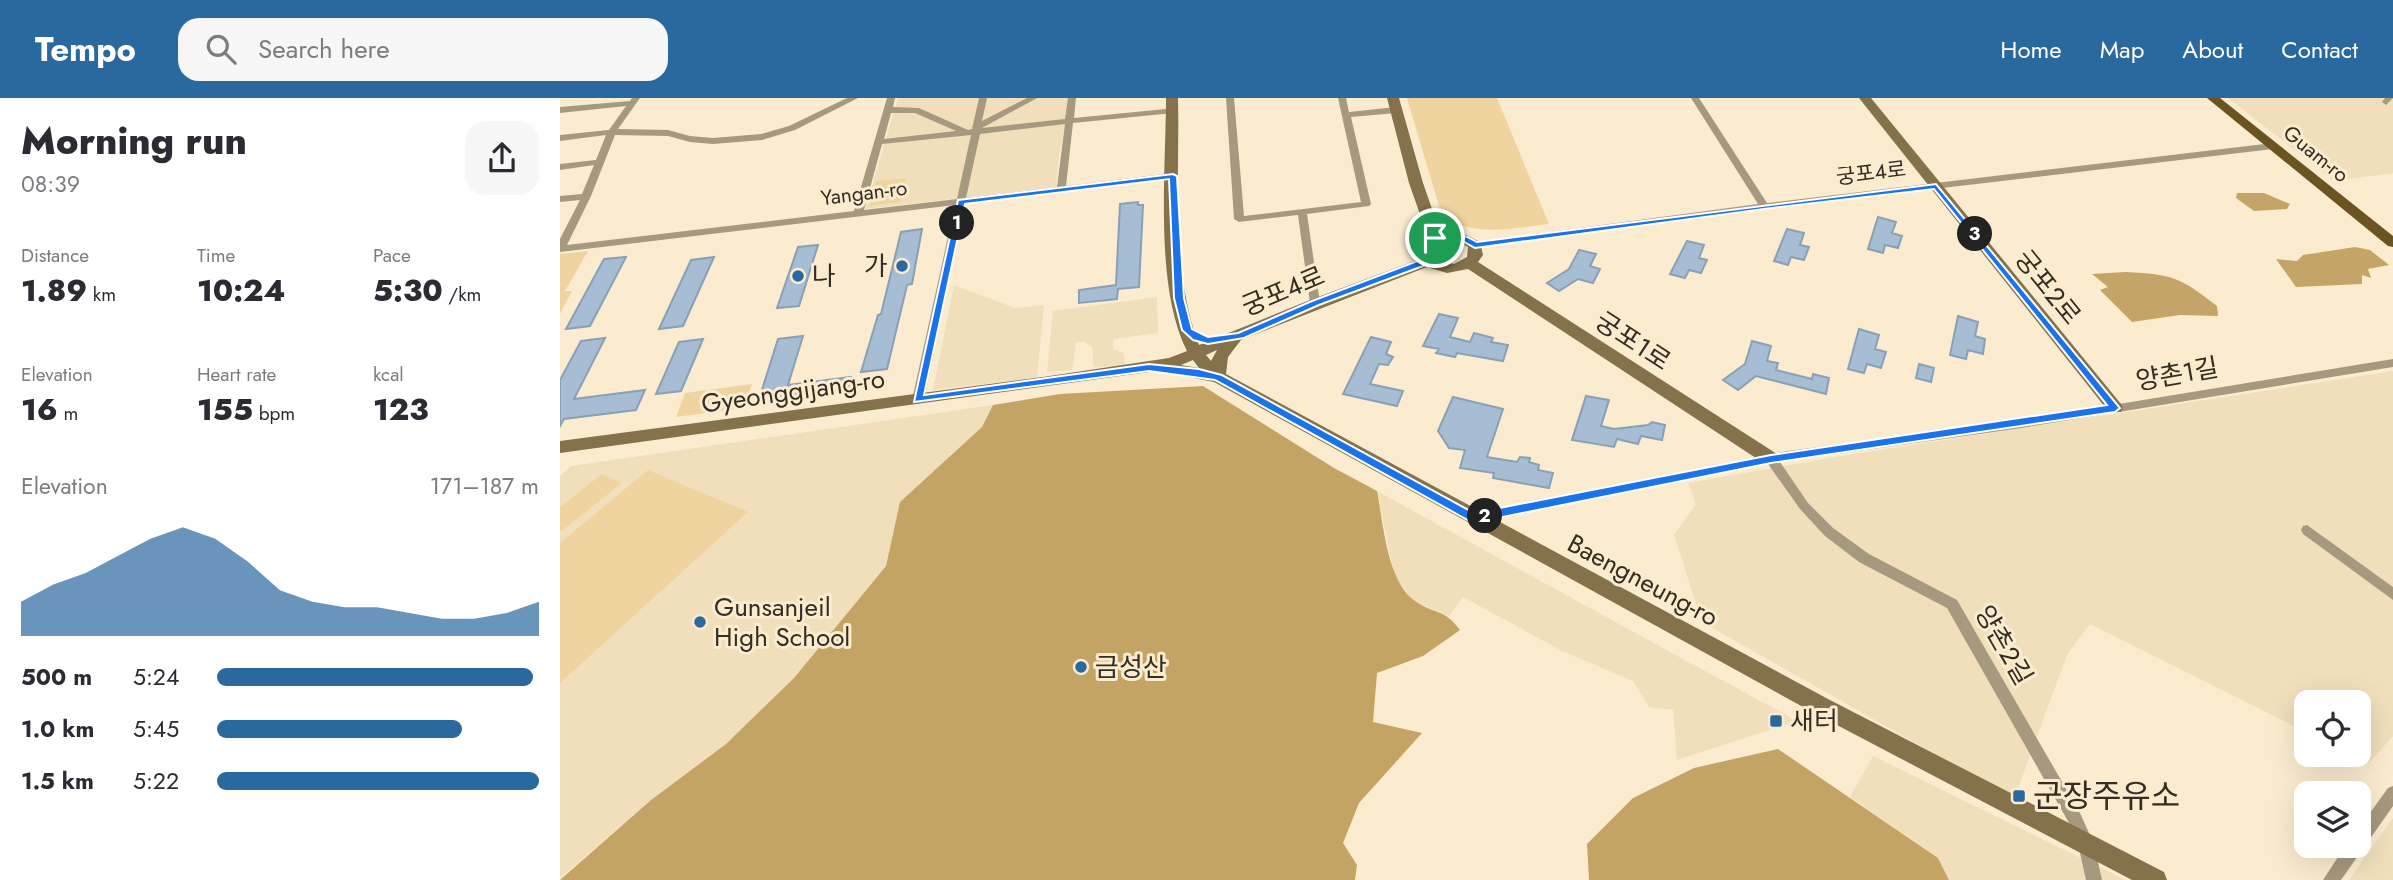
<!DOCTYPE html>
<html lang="en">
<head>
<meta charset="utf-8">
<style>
	body { margin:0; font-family:Jost,"Noto Sans KR",sans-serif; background:#f7f7f7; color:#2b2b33; height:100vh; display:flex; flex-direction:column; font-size:26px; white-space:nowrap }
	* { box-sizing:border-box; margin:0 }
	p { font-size:23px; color:#7c7c81 }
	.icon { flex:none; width:38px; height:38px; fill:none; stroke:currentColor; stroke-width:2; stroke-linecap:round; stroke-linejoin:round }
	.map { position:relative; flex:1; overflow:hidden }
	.side { display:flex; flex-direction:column; background:#fff; width:560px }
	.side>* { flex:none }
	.buttons { position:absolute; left:1734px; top:592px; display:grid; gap:14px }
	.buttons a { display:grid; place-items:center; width:77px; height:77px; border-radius:14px; background:#fff; box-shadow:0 7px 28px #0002; font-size:35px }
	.pin { position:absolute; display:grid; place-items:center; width:60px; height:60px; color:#fff; margin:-30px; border:4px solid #fff; border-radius:50%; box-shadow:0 2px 7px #0007 }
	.km { position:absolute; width:35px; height:35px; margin:-18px; border-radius:50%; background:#222; color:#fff; font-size:19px; line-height:35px; text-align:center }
	.round { display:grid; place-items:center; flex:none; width:74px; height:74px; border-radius:21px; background:#f7f7f7 }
	.head { display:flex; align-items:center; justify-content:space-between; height:119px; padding:0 21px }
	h1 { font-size:38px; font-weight:800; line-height:52px }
	.metrics { display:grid; grid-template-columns:repeat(3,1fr); gap:10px; height:119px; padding:7px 21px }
	.metrics div { display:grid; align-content:center }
	.metrics b { font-size:30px; font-weight:800 }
	.metrics small { font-size:19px; font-weight:400 }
	.metrics p { font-size:19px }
	.chart { height:196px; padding:14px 21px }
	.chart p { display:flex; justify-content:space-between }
	.chart svg { width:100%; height:126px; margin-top:7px; fill:#2a69a0; opacity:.7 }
	ul { padding:0 21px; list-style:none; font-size:23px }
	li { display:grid; grid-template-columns:112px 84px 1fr; align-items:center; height:52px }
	li i { height:18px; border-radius:9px; background:#2a69a0 }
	header { display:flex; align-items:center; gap:42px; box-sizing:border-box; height:98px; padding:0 35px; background:#2a69a0; color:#fff }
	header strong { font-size:33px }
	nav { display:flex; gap:38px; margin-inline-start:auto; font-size:24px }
	.search { width:490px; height:63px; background:#f7f7f7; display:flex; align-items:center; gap:18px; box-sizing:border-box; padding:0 24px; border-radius:21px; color:#7c7c81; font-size:26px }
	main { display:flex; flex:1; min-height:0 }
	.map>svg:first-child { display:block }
	.built { fill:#f1dfbc }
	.green { fill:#f0d49f }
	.forest { fill:#c3a465 }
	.water { fill:#c5a567 }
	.building { fill:#a6bdd4; stroke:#89a0b6; stroke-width:2 }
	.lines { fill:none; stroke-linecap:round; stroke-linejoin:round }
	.street { fill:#a7997f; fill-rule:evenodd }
	.secondary { fill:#85714a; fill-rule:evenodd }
	.primary { fill:#6c5420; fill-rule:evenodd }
	.route { fill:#1a73e8; stroke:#fff; stroke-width:2; fill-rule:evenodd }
	.poi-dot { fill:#2a69a0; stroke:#fbeccf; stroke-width:2.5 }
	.labels { text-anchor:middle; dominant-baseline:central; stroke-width:6; stroke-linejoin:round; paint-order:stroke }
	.far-street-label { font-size:21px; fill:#332d22; stroke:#fbeccf }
	.poi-label { font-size:26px; fill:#332d22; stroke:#fbeccf; text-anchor:start }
	.street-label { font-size:26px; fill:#332d22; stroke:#fbeccf }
	.near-poi-label { font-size:32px; fill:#332d22; stroke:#fbeccf; text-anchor:start }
</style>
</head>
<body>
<header>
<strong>Tempo</strong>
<div class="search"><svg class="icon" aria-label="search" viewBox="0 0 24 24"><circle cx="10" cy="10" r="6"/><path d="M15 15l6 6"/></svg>Search here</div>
<nav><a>Home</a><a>Map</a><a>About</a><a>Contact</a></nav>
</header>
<main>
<section class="side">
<div class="head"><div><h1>Morning run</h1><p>08:39</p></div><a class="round"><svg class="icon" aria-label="share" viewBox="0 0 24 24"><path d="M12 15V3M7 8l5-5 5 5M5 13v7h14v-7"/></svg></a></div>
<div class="metrics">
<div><p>Distance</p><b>1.89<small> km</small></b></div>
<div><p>Time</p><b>10:24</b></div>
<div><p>Pace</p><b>5:30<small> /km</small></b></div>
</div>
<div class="metrics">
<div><p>Elevation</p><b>16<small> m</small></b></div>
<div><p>Heart rate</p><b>155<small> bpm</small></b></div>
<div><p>kcal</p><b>123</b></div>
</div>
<div class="chart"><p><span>Elevation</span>171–187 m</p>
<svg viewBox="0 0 160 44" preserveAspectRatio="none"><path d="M0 44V32L10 26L20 22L30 16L40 10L50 6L60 10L70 18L80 28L90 32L100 34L110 34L120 36L130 38L140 38L150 36L160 32V44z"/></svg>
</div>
<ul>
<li><b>500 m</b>5:24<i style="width:98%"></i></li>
<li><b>1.0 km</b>5:45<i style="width:76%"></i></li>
<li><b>1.5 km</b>5:22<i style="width:100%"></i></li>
</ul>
</section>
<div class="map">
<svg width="1833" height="782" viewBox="0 0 1833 782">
	<rect width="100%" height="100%" fill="#fbeccf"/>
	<path class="built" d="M338 0H512L499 57 496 89 305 111Z
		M1668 0H1833V75L1774 83Z
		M394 187 455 210 484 207 477 280 373 292Z
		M597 199 598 235 553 241V251L564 255 565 268 534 269 532 249 525 244H516L512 272 487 274 493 213Z
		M1833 273V638L1809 665 1791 656H1799V604H1746V634L1530 526 1507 557 1454 701 1142 524 1114 437 1136 406 1128 385 1281 358Z
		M433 307 422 329 340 404 326 468 234 580 166 646 91 702 0 780V378L11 368Z
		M817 393 1079 537 1237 623 1117 662 1113 612 1089 609 1073 583 1002 553 903 499 889 518 853 503 834 476Z
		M1313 658 1517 758 1566 782H1389L1378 760 1290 699Z
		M1833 720V782H1789Z"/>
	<path class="green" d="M847 0H937L989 126C952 130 915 140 882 118Z
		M346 80 341 104 309 108 316 83Z
		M28 153 5 193H12L0 216V156Z
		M192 286 183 310 116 319 125 295Z
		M88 372 188 414 0 585V445Z
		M42 376 62 385 0 434V409Z"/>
	<path class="forest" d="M643 288 774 370 817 393C823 424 827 484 855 503 875 517 884 510 900 532L863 558 817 575 813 624 862 635 799 705 783 745 797 767 795 782H0L91 702 166 646 234 580 326 468 340 404 422 329 433 307 500 296Z
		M1218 651 1378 760 1389 782H1029L1027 746 1073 700 1134 670Z"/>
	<path class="water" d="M1677 95H1704L1730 106 1727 111 1694 113 1676 100Z
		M1795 149 1810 152 1829 167 1808 171 1811 180 1802 177V186L1736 189 1716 161 1737 163 1743 157Z
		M1566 174C1613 176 1621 180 1657 208L1658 218 1620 217 1572 224 1540 192 1548 189 1532 176Z"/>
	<path class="building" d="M578 104V107H583L579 189 558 191 557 201 519 205V192L556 187 560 106Z
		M1318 119 1336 124 1332 135 1342 138 1338 150 1325 147 1323 155 1308 151Z
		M362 131 352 186 347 187 327 271 301 274 318 217 321 216 341 134Z
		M1227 131 1244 135 1240 147 1249 149 1244 162 1231 159 1228 167 1214 163Z
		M1127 143 1144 147 1139 160 1147 162 1141 175 1129 172 1125 180 1110 176Z
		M258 147 239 208 217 210 238 149Z
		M1019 152 1036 156 1030 168 1040 171 1033 185 1018 181 999 193 987 185 1009 171Z
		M66 159 30 228 6 231 44 161Z
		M154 159 123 228 99 231 131 162Z
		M879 216 898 220 890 239 910 244 914 235 933 240 931 244 948 247 943 263 897 255 895 259 876 255 879 251 863 248Z
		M1398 218 1418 224 1415 238 1425 241 1423 256 1408 252 1406 261 1390 257Z
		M1299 231 1319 237 1315 251 1326 254 1321 270 1307 266 1304 275 1288 271Z
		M243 238 228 287 291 279 287 294 209 304 212 296 201 295 218 241Z
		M811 239 831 244 826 256 833 259 828 267 819 266 810 286 843 293 837 308 783 296Z
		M45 240 14 301 85 292 76 312 4 321 0 328V282L21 243Z
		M143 241 121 293 96 296 119 244Z
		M1192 243 1211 248 1207 263 1218 265 1216 272 1252 281 1253 276 1269 280 1266 296 1196 278 1178 292 1163 282 1185 266Z
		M1359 266 1374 270 1371 284 1356 280Z
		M1026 298 1049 302 1041 328 1054 331 1088 327 1092 324 1105 327 1102 342 1081 338 1078 346 1057 341 1054 349 1012 342Z
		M893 299 943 311 927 359 957 364 960 359 970 360 969 364 979 367 978 372 993 375 989 390 933 380 934 375 900 370 905 352 889 350 878 333Z"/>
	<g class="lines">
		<path class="street" d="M72 0H80L58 31 108 32 130 38 153 40 201 36 229 28 287 0H298L235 32 202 42 153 46 130 44 108 38 55 37 31 98 7 147 294 113 327 0H335L333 9 359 10 408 32 412 31 419 0H427L422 23 467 0H477L422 30 505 21 508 0H516L514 20 616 10 617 12 613 15 513 25 506 88 613 75 618 78 613 81 405 106 364 302 358 306 352 302 395 107 0 154V141L20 102 0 104V98L22 96 34 67 0 72V66L36 62 46 37 0 43V37L49 32 66 8 0 15V9L70 3ZM331 15H355L396 33 324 41ZM505 26 497 89 406 100 420 36ZM411 37 397 101 304 112 322 46Z
			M666 0H674L684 118 801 104 778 0H786L789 14 836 9 840 12 836 15 791 19 811 106 809 108 747 116 760 205 759 207 755 208 750 205 738 117 679 124 674 121Z
			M1131 0H1139L1207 105 1713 45 1717 48 1713 51 1204 111 912 149 910 147 915 144 1198 106Z
			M1825 0H1833L1826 7 1822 4Z
			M1833 261V269L1455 331 1220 364 1248 405 1273 430 1309 456 1397 502 1520 715 1534 746 1542 782H1526L1518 746 1509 725 1387 510 1299 464 1265 438 1240 411 1208 366 913 425 909 424 907 420 909 416 913 415 1228 353 1455 323Z
			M1747 427 1833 489V502L1743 436 1741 432 1743 428Z
			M1833 688V708L1781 782H1763L1786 747H1799V730L1828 690Z"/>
		<path class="secondary" d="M606 0H618C620 81 610 170 639 247L750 202 860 161 857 153 868 139 849 85 827 0H839L863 85 880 134 898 133 920 144 923 157 918 164 1217 356 1220 361 1217 366H1205L908 171 887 175 867 169 681 242 668 259 666 276 1268 601 1604 774 1607 782H1572L1254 615 654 284 597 273 0 355V343L483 279 609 260 627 253C594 189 606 72 606 0ZM895 141 908 149 907 159 894 166 874 160 871 153C876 143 884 141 895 141ZM657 252 651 263 646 257ZM633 262 639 270 621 267Z
			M1299 0H1311L1561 306 1563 310 1561 314H1549Z"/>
		<path class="primary" d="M1647 0H1660L1833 138V149L1828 148Z"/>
	</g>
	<path class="route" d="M613 76 617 78 624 200 632 231 648 239 678 235 752 203 863 161 859 153C877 130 893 130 917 144L1376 86 1560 310 1555 314 1211 365 913 425 655 282 589 273 354 304 398 102ZM609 81 614 200 622 232 633 242 648 246 684 240 759 207 871 165 869 153 878 142 897 140 915 150 1204 111 1374 91 1547 307 1211 357 914 415 662 277 639 271 589 266 364 297 405 106Z"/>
	<g class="poi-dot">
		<circle cx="342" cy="168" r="7"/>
		<circle cx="238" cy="178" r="7"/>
		<circle cx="140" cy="524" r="7"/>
		<circle cx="521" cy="569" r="7"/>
		<rect x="1209" y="616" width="14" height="14" rx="3.5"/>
		<rect x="1452" y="691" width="14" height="14" rx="3.5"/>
	</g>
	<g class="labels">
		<g class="far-street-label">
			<text transform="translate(1756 56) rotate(39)">Guam-ro</text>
			<text transform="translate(1311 75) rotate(-7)">궁포4로</text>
			<text transform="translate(304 95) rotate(-7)">Yangan-ro</text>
		</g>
		<g class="poi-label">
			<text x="328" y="168" text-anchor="end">가</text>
			<text x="252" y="178">나</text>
			<text x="154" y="509">Gunsanjeil<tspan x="154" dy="30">High School</tspan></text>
			<text x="535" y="569">금성산</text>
			<text x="1230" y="623">새터</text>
		</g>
		<g class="street-label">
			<text transform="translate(1488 189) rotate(51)">궁포2로</text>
			<text transform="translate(723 193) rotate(-23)">궁포4로</text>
			<text transform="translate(1073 243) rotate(33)">궁포1로</text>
			<text transform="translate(1617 276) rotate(-10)">양촌1길</text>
			<text transform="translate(233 293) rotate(-8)">Gyeonggijang-ro</text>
			<text transform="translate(1083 482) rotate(28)">Baengneung-ro</text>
			<text transform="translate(1444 547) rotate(60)">양촌2길</text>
		</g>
		<g class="near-poi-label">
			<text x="1473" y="698">군장주유소</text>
		</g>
	</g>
</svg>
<div class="buttons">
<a><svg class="icon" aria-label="locate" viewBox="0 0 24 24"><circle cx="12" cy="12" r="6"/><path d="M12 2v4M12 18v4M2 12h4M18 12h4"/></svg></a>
<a><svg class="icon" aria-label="layers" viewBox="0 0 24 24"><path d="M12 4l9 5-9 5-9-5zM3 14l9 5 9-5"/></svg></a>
</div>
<div class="pin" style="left:875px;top:140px;background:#1e9e55"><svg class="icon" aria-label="arrive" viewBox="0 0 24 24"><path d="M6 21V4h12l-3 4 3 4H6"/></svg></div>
<b class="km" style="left:397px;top:125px">1</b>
<b class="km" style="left:925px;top:418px">2</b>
<b class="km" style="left:1415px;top:136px">3</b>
</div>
</main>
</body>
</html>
